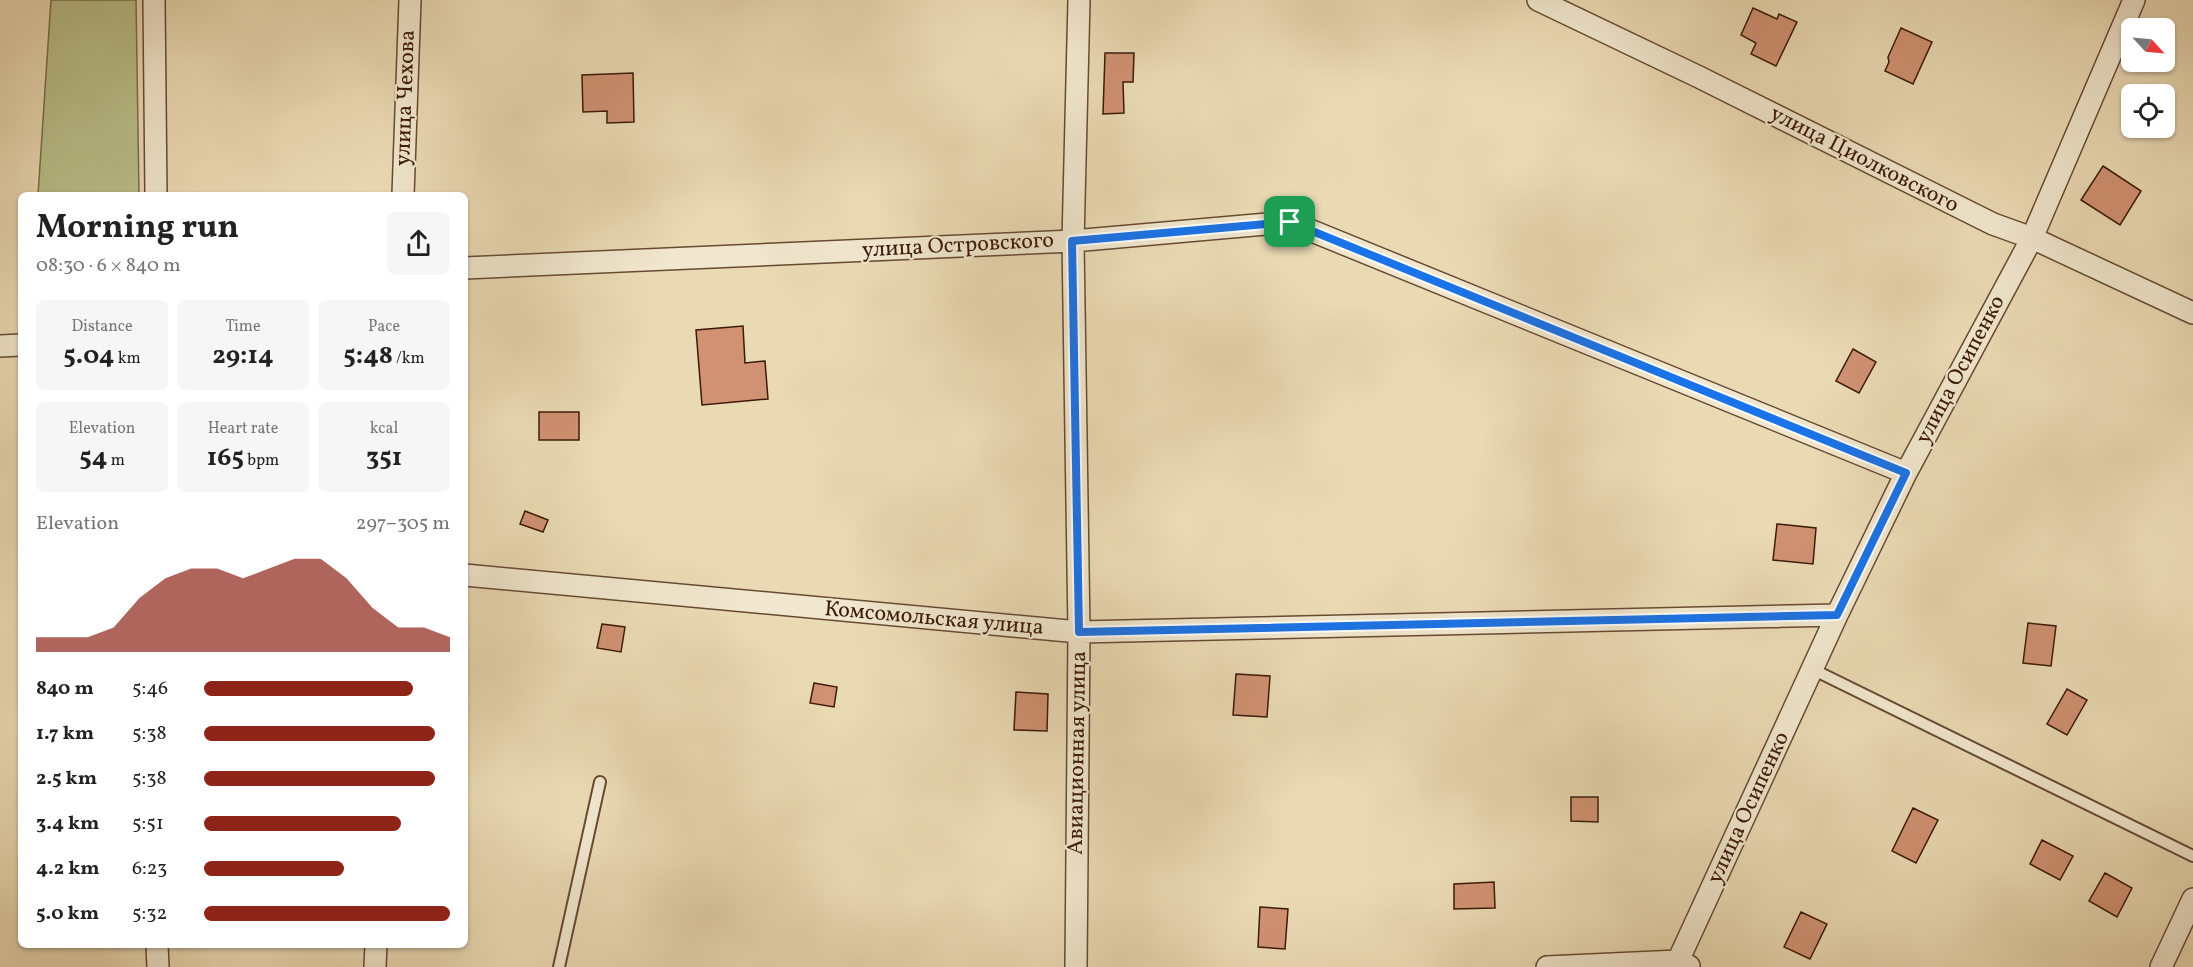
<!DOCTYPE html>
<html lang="en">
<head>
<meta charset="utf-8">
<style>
	body { margin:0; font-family:Vollkorn,serif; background:#f6f6f6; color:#222; height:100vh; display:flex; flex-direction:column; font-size:22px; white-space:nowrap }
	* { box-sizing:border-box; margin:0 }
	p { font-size:20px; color:#767676 }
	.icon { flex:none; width:33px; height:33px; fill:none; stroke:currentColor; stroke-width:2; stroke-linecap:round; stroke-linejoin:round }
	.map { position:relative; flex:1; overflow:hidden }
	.panel { position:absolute; left:18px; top:192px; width:450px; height:756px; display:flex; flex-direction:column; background:#fff; border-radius:9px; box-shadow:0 2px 4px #0004 }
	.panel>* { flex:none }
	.needle { width:39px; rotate:116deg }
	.controls { position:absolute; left:2121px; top:18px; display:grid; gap:12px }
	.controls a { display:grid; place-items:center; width:54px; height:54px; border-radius:9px; background:#fff; box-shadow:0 2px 4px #0004; font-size:30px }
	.pin { position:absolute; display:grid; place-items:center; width:51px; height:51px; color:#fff; margin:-26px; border-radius:12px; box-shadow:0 3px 9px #0006 }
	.round { display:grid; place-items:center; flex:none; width:63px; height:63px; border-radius:9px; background:#f6f6f6 }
	.headline { display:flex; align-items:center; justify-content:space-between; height:102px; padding:0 18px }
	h1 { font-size:33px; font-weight:700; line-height:45px }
	.metrics { display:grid; grid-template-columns:repeat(3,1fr); gap:9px; height:102px; padding:6px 18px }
	.metrics div { display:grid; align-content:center; border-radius:9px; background:#f6f6f6; text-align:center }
	.metrics b { font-size:26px; font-weight:700 }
	.metrics small { font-size:16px; font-weight:400 }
	.metrics p { font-size:16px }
	.chart { height:168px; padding:12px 18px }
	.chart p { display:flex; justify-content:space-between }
	.chart svg { width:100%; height:108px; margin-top:6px; fill:#8f2418; opacity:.7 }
	ul { padding:0 18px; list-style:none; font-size:20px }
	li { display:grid; grid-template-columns:96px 72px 1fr; align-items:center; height:45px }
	li i { height:15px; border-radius:8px; background:#8f2418 }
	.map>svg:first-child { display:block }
	.green { fill:#b9bf8b; stroke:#7a6c49; stroke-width:1.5 }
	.building { fill:#d09273; stroke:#3b1a07; stroke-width:1.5 }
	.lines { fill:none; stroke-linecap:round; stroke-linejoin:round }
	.service-casing { stroke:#674a32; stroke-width:14 }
	.minor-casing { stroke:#674a32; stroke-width:24 }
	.service { stroke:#f1e7ce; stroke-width:10 }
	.minor { stroke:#f1e7ce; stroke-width:21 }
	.route-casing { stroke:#fff; stroke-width:12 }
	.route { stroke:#1a73e8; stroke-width:8 }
	.labels { text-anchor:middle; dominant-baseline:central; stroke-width:4.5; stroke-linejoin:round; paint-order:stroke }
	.street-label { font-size:22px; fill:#3b1a07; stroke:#f1e7ce }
</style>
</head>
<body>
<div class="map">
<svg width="2193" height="967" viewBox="0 0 2193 967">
	<rect width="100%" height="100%" fill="#eadab4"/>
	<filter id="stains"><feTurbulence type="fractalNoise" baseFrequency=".00333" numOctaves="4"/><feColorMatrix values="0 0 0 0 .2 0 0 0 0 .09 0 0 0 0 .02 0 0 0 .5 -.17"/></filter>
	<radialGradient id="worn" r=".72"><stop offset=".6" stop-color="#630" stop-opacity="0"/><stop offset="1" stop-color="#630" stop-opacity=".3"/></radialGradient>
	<path class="green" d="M51 0H136L139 195H38Z"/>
	<path class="building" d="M1753 8 1777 19 1779 14 1797 22 1776 66 1751 54 1756 43 1741 35Z
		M1901 28 1932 42 1913 84 1885 71 1889 62 1888 57Z
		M1105 53H1134L1133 82H1123L1124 113 1103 114Z
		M633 73 634 122 607 123V111L583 112 582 75Z
		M2103 166 2141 191 2120 225 2081 200Z
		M743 326 745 363 765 361 768 399 702 405 696 330Z
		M1853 349 1876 362 1859 393 1836 381Z
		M539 412H579V440H539Z
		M525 511 548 520 543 532 520 524Z
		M1777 524 1816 528 1813 564 1773 560Z
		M2028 623 2056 626 2051 666 2023 663Z
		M602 624 625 627 621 652 597 648Z
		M1236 674 1270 676 1267 717 1233 715Z
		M814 683 837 687 834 707 810 703Z
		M2067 689 2087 700 2067 735 2047 724Z
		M1016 692 1048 694 1047 731 1014 730Z
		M1571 797H1598V822L1571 821Z
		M1913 808 1938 820 1916 863 1892 851Z
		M2042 840 2073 856 2060 880 2030 864Z
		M2105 873 2132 888 2117 917 2089 901Z
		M1494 882 1495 908 1454 909V884Z
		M1260 907 1288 909 1285 949 1258 947Z
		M1801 912 1827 924 1810 959 1784 947Z"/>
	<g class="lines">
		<g class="service-casing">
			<path id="service" d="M1812 669 2193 856
				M559 967 600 782"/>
		</g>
		<g class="minor-casing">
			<path id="minor" d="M154 0 156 195
				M1538 0 1699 77 1993 224 2032 238 2193 313
				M403 195 410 0
				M465 268 1073 241 1290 222 1906 473
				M0 346 21 345
				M465 575 1079 632 1837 615
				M157 945 158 967
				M375 967 376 945
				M1076 967 1079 632 1073 241 1079 0
				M1547 967 1678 961 1689 966
				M1681 967 1678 961 1837 615 1906 473 2032 238 2134 0
				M2161 967 2193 899"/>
		</g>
		<use href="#service" class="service"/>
		<use href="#minor" class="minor"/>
	</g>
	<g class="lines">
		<g class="route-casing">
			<path id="route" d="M1290 222 1906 473 1837 615 1079 632 1072 241Z"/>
		</g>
		<use href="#route" class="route"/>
	</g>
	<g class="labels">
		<g class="street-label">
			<text transform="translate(406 98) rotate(-88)">улица Чехова</text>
			<text transform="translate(1864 160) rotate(27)">улица Циолковского</text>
			<text transform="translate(958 246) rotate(-3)">улица Островского</text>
			<text transform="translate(1961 370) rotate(-62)">улица Осипенко</text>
			<text transform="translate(934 619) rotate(5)">Комсомольская улица</text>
			<text transform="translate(1078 753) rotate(-89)">Авиационная улица</text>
			<text transform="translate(1749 808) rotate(-65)">улица Осипенко</text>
		</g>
	</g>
	<rect width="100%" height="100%" filter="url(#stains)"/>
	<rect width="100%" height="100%" fill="url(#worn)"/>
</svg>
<div class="controls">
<a><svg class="needle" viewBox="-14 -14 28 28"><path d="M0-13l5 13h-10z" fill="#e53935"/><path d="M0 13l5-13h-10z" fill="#767676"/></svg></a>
<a><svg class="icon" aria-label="locate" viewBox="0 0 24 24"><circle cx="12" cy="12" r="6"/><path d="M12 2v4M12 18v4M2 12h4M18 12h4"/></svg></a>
</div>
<div class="pin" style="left:1290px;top:222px;background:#1e9e55"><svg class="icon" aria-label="arrive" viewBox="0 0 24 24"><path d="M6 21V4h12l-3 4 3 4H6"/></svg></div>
<section class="panel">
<div class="headline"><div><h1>Morning run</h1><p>08:30 · 6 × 840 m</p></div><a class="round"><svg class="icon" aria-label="share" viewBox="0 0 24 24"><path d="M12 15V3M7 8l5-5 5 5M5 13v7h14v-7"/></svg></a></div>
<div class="metrics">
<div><p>Distance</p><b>5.04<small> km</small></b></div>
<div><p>Time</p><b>29:14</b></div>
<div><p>Pace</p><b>5:48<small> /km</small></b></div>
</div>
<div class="metrics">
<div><p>Elevation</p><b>54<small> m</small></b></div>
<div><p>Heart rate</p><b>165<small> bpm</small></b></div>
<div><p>kcal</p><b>351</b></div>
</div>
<div class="chart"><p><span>Elevation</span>297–305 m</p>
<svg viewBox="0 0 160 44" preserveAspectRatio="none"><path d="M0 44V38L10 38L20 38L30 34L40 22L50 14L60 10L70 10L80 14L90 10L100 6L110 6L120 14L130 26L140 34L150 34L160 38V44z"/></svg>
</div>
<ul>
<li><b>840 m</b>5:46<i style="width:85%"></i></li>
<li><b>1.7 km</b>5:38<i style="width:94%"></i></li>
<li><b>2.5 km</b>5:38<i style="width:94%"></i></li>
<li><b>3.4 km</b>5:51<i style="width:80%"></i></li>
<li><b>4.2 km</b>6:23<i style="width:57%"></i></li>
<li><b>5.0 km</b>5:32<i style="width:100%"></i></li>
</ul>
</section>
</div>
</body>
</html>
